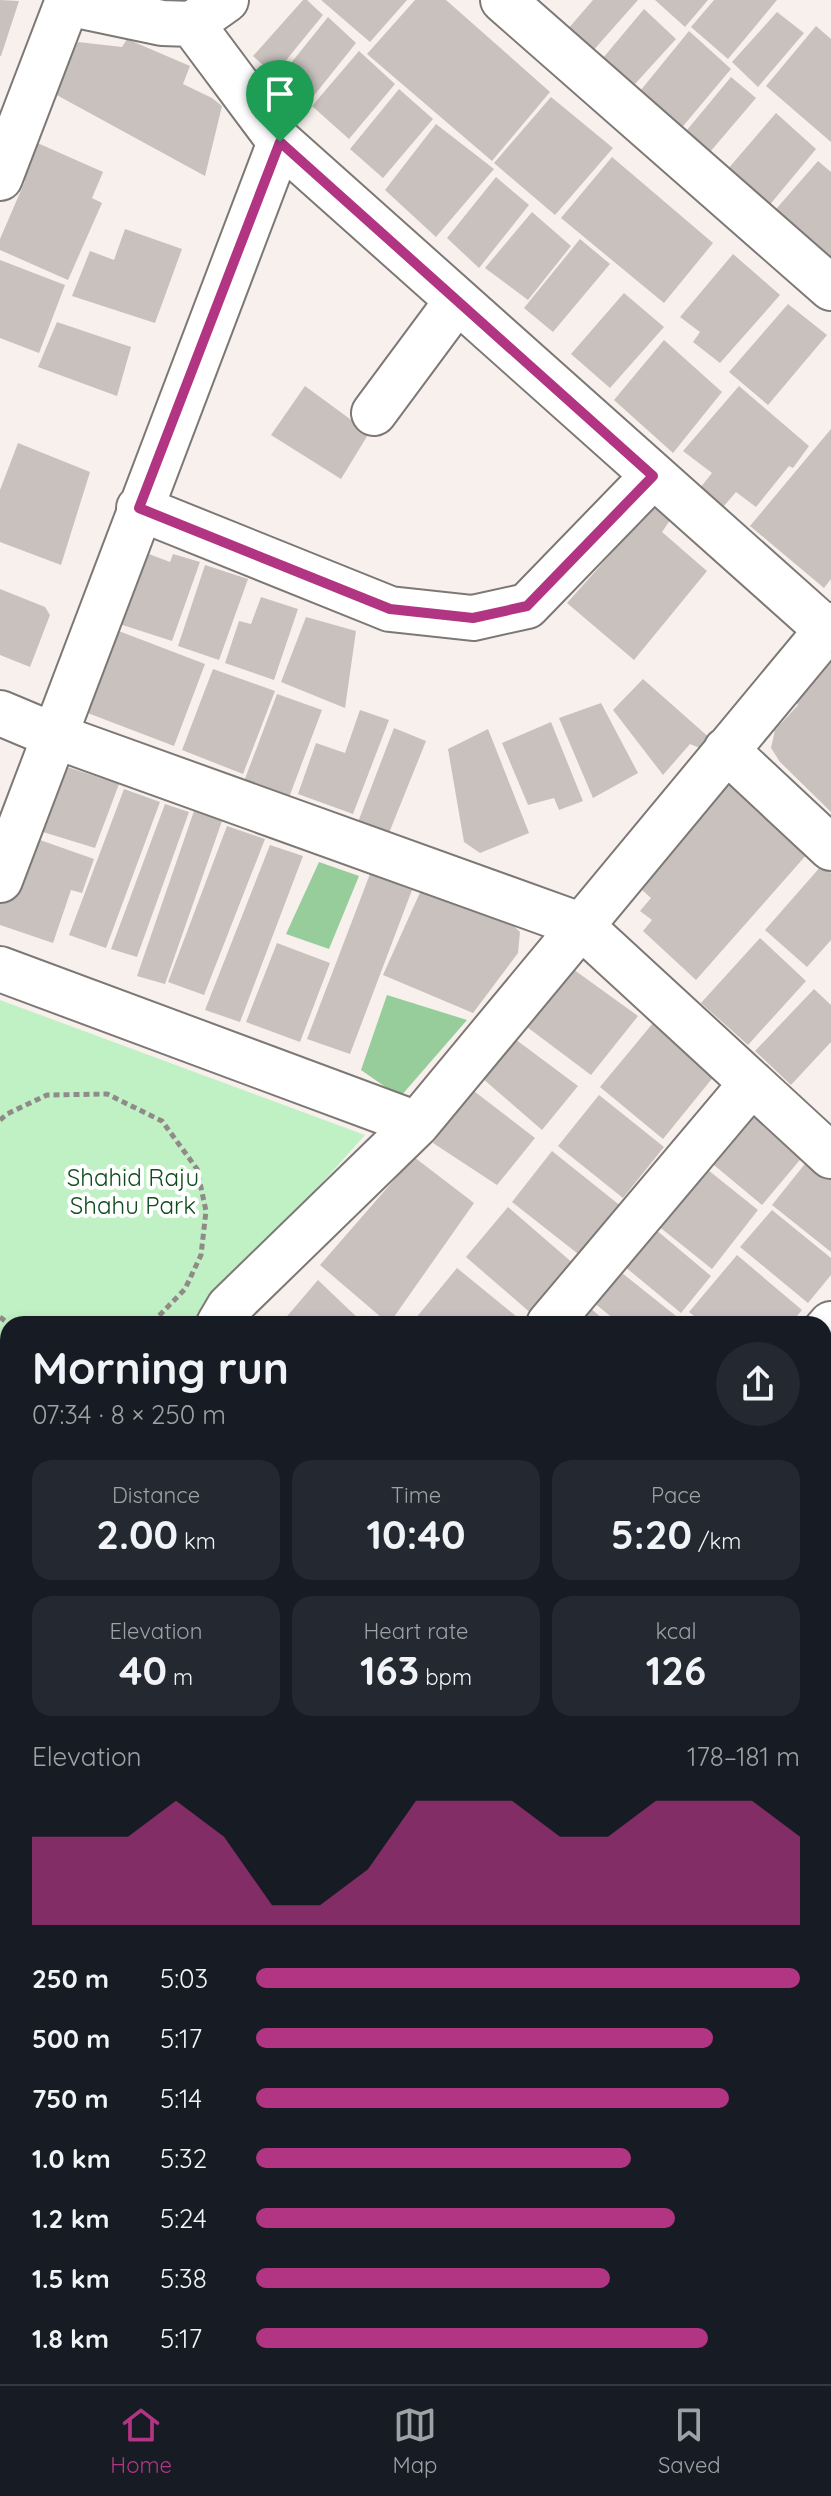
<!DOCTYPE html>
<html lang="en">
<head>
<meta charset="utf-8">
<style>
	body { margin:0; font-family:Quicksand,sans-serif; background:#242831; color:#f1f3f6; height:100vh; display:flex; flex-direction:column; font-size:30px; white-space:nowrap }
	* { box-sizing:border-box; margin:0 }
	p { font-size:26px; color:#9ea1a6 }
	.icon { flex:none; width:44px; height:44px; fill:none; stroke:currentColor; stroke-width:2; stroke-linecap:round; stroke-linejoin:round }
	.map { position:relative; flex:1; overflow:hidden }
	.details { position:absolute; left:0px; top:1316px; width:832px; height:1068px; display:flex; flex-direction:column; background:#171b24; border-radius:24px 24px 0 0; box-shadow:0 4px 12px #0003 }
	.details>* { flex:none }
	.pin { position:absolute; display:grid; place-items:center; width:68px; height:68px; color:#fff; margin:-82px -34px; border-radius:50% 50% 50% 0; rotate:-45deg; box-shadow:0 0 8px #0007 }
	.pin .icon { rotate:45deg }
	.round { display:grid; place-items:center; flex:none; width:84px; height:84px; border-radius:42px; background:#242831 }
	.overview { display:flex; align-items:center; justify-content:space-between; height:136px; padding:0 32px }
	h1 { font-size:44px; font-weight:700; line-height:60px }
	.metrics { display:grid; grid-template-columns:repeat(3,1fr); gap:12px; height:136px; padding:8px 32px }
	.metrics div { display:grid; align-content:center; border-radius:20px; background:#242831; text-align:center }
	.metrics b { font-size:40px; font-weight:700 }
	.metrics small { font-size:22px; font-weight:400 }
	.metrics p { font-size:22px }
	.chart { height:224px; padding:16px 32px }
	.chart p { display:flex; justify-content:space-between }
	.chart svg { width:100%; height:144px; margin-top:8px; fill:#b23584; opacity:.7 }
	ul { padding:0 32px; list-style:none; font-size:26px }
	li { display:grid; grid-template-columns:128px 96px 1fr; align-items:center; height:60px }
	li i { height:20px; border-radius:10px; background:#b23584 }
	.tab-bar { display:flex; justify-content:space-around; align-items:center; height:112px; border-top:2px solid #363941; background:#171b24; font-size:22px; color:#9ea1a6 }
	.tab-bar a { display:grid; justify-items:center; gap:4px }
	.tab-bar .on { color:#b23584 }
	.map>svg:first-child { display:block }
	.green { fill:#c0f1c4 }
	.forest { fill:#96cd9b }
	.building { fill:#c8c1be }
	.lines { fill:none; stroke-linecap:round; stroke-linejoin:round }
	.minor-casing { stroke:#7e7875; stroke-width:48 }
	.path { stroke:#908b88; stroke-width:5; stroke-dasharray:6 4; stroke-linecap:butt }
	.minor { stroke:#fff; stroke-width:44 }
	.route-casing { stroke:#fff; stroke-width:16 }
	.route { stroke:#b23584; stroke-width:10 }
	.labels { text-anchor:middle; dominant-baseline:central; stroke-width:8; stroke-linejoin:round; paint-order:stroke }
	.park-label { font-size:24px; fill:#104c1d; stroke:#fff }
</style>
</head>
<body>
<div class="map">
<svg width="831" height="2384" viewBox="0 0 831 2384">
	<rect width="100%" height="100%" fill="#f7f0ec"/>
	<path class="green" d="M0 1000 365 1135 195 1324H8V1413L0 1408Z"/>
	<path class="forest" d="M319 862 359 876 329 949 286 934Z
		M387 995 467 1020 400 1097 361 1070Z"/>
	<path class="building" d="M0 0 19 1 1 56H0Z
		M303 0H307L323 15 274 75 253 56Z
		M321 0H407L370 42Z
		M415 0H446L550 92 492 161 367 54Z
		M593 0H638L591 53 567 30Z
		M655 0H708L685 27Z
		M714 0H777L728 59 691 27Z
		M644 9 676 39 635 84 603 58Z
		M777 12 804 33 758 87 732 62Z
		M328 17 356 43 300 113 271 88Z
		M816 26 831 39V142L766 86Z
		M689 31 731 69 679 131 636 96Z
		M127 39 190 66 183 84 212 98 222 106 205 176 53 93 78 42 122 47Z
		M359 51 395 84 349 139 312 106Z
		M731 77 756 98 710 152 687 130Z
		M399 89 433 119 383 178 350 149Z
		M551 97 613 148 555 215 494 163Z
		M776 113 816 149 763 213 721 177Z
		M436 124 494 169 436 237 385 190Z
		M24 137 103 172 92 198 102 203 68 280 0 250V239L25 181 8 174Z
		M612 157 713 243 664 303 561 218Z
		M818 161 831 172V269L770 216Z
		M496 177 529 205 479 268 447 238Z
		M532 212 571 246 528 300 485 268Z
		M125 229 182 249 155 323 72 296 90 251 114 260Z
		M580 239 610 264 553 332 524 308Z
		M733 254 780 295 720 363 693 342 700 332 680 317Z
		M0 260 65 285 39 353 0 338Z
		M624 293 664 327 610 388 571 354Z
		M788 304 827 335 768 405 729 372Z
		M57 322 131 347 117 396 38 367Z
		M664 340 722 392 673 453 614 400Z
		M305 386 369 433 341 479 271 435Z
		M739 386 809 446 793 468 789 466 756 507 736 492 724 506 700 488 712 473 683 451Z
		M831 429V579L824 588 750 526Z
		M18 443 90 472 61 565 0 542V490Z
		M659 500 675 513 662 532 707 571 634 660 567 603Z
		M133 548 170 562 173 554 200 562 172 641 107 620Z
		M205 565 248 579 219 660 178 646Z
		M0 589 45 607 50 615 30 667 0 655Z
		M261 597 298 609 274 680 225 663 239 621 251 624Z
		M306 617 356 631 345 708 281 682Z
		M103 625 205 664 174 746 72 707Z
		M831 650V812L780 762 771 748 775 730 798 705 790 692Z
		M213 669 275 691 243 774 182 750Z
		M643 679 712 740 702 749 690 744 663 775 613 710Z
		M277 694 322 710 288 800 243 784Z
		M601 703 638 773 593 798 559 718Z
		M360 710 389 720 353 814 298 794 316 743 345 753Z
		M551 722 583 801 559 810 554 798 528 805 502 743Z
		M394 728 426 741 389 833 358 822Z
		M488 729 529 833 480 853 464 842 448 749Z
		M55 763 119 784 95 848 30 828Z
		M725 775 808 853 696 980 643 931 652 920 640 911 651 898 642 890 673 852 664 843Z
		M124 789 160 802 106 948 69 935Z
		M165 804 189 812 137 957 111 949Z
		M194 811 222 821 165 984 137 976Z
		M227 826 265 839 204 995 168 982Z
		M23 834 94 859 82 893 71 890 53 943 0 925V893Z
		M270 845 303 856 240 1022 205 1010Z
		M822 865 831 873V940L807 967 765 930Z
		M370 874 412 890 350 1054 307 1039Z
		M422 888 514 926 520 932 518 953 473 1013 383 975Z
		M760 938 806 981 748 1045 701 1003Z
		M277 943 330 963 300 1042 246 1022Z
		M566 964 638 1016 591 1075 527 1027Z
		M814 989 831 1005V1042L791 1085 755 1051Z
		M653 1023 715 1075 663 1139 600 1087Z
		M515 1039 578 1086 542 1130 482 1078Z
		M470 1088 535 1138 497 1185 433 1143Z
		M599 1095 664 1147 623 1198 558 1146Z
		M743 1104 804 1155 762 1205 702 1155Z
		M552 1151 622 1207 582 1257 512 1202Z
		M414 1157 474 1203 389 1324 320 1265Z
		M808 1160 831 1178V1252L772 1205Z
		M698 1162 758 1210 712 1269 652 1221Z
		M508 1207 575 1265 533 1315 466 1257Z
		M772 1210 831 1258V1275L808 1303 740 1247Z
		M649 1224 711 1276 681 1313 618 1261Z
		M737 1255 802 1310 790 1324H704L689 1312Z
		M612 1265 676 1316 670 1324H620L587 1297Z
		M457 1268 517 1317 511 1324H411Z
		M318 1280 364 1324H286L283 1321Z
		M583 1302 609 1324H565Z
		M0 1464 8 1470V1572L0 1581Z
		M824 1524 831 1530V1559L824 1567Z
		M8 1649V1707L0 1701V1659Z
		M831 1666V1746L824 1755V1674Z
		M0 1741 8 1748V1774L0 1784Z
		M8 1795V1844L0 1854V1796L5 1800Z
		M824 1847 831 1853V1905L824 1913Z
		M8 1890V1949L0 1960V1901Z
		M829 1995 831 1997V2086L824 2080V2001Z
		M8 2092V2139L0 2148V2101Z
		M824 2137 831 2143V2247L824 2241Z
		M824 2247 831 2252V2273L824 2282Z
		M122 2376H193L187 2384H130Z
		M276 2376H330L323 2384H270Z
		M335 2376H386L395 2384H328Z
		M502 2376H554L564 2384H495Z
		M574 2376H617L611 2384H584Z
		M631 2376H660L670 2384H624Z
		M695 2376H730L726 2381 729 2384H689Z"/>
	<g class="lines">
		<g class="minor-casing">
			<path id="minor" d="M503 0 831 288
				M280 142 827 630
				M0 178 67 3 162 23 192 24 226 0
				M374 413 457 301
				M139 508 390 609 473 618 527 606 653 476
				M0 713 55 736 580 925 831 1156
				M726 750 831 848
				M0 880 280 142 192 24
				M0 969 417 1124
				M219 1324 229 1307 417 1124 831 625
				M549 1324 752 1083
				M824 1332 831 1324
				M0 1442 8 1448
				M824 1504 831 1510
				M0 1642 8 1633
				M0 1721 8 1727
				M824 1809 831 1815
				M824 1958 831 1950
				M0 2036 8 2043
				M824 2123 831 2129
				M0 2339 8 2346
				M824 2346 831 2337
				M44 2376 53 2384
				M418 2376 428 2384
				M481 2384 487 2376
				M794 2384 800 2376"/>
		</g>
		<path class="path" d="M0 1120 7 1114 47 1095 107 1094 162 1121 197 1169 206 1211 201 1255 185 1289 154 1321 146 1324
			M0 1317 9 1324"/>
		<use href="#minor" class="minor"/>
	</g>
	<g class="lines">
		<g class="route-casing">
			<path id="route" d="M280 142 653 476 527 606 473 618 390 609 139 508Z"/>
		</g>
		<use href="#route" class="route"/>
	</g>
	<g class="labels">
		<g class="park-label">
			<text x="133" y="1177">Shahid Raju<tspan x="133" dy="28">Shahu Park</tspan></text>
		</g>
	</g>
</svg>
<div class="pin" style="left:280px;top:142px;background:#1e9e55"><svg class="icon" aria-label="arrive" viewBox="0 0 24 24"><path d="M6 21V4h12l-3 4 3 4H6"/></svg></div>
<section class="details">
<div class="overview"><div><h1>Morning run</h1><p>07:34 · 8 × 250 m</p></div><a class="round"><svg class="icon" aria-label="share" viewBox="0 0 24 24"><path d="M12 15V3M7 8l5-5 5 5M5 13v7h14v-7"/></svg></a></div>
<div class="metrics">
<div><p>Distance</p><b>2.00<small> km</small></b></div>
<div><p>Time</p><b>10:40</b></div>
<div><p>Pace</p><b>5:20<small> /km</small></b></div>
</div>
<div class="metrics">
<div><p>Elevation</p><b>40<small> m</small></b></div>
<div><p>Heart rate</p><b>163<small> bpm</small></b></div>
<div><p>kcal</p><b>126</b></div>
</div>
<div class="chart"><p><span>Elevation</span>178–181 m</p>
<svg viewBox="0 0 160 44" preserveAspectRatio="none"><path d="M0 44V17L10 17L20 17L30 6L40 17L50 38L60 38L70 27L80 6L90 6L100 6L110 17L120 17L130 6L140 6L150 6L160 17V44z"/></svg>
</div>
<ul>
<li><b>250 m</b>5:03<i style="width:100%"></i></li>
<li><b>500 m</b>5:17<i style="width:84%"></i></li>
<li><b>750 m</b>5:14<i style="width:87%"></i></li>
<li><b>1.0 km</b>5:32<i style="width:69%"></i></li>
<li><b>1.2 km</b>5:24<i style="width:77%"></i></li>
<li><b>1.5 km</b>5:38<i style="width:65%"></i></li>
<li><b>1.8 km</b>5:17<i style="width:83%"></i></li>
</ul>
</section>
</div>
<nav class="tab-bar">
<a class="on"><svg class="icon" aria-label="home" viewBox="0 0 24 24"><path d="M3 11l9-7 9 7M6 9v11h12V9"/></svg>Home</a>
<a><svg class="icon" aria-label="map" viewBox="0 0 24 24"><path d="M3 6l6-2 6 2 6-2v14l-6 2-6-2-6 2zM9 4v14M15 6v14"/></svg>Map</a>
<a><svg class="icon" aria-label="saved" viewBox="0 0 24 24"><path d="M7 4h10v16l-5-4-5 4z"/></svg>Saved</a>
</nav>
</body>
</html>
